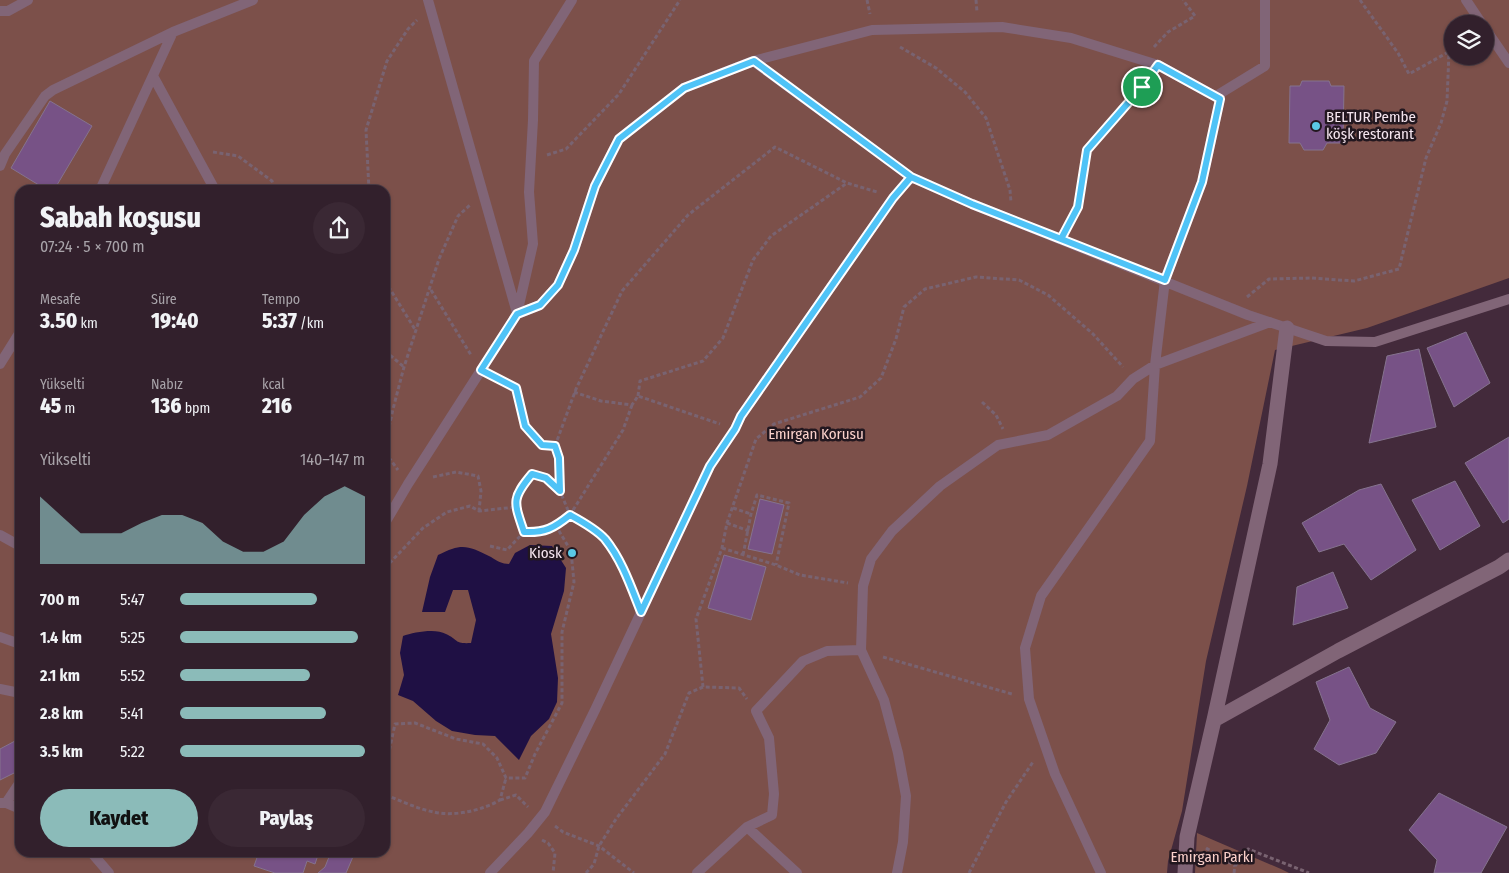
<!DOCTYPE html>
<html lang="tr">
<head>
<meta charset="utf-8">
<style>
	body { margin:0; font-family:"Fira Sans Condensed",sans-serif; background:#3a2834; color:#f1f3f6; height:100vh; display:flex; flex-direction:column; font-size:19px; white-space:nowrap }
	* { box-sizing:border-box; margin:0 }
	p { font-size:16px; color:#a8a3a9 }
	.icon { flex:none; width:28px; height:28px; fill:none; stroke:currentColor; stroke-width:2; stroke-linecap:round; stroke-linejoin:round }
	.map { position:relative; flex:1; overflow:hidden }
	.details { position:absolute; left:15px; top:185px; width:375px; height:672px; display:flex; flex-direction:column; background:#32202c; border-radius:15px; box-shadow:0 1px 4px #0004,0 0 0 1px #4d3e48 }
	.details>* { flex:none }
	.controls { position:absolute; left:1444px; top:15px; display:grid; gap:10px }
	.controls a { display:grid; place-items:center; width:50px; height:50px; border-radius:50%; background:#32202c; box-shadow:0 1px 4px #0004,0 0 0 1px #4d3e48; font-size:25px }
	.pin { position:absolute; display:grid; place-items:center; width:42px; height:42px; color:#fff; margin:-21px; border:2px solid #fff; border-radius:50%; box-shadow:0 1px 5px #0007 }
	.round { display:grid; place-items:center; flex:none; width:52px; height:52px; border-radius:26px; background:#3a2834 }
	.summary { display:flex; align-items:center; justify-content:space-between; height:85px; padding:0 25px }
	h1 { font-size:28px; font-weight:800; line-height:38px }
	.metrics { display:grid; grid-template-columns:repeat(3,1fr); gap:8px; height:85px; padding:5px 25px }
	.metrics div { display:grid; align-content:center }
	.metrics b { font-size:21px; font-weight:800 }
	.metrics small { font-size:14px; font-weight:400 }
	.metrics p { font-size:14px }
	.chart { height:140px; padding:10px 25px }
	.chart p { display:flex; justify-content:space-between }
	.chart svg { width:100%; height:90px; margin-top:5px; fill:#8bbbb9; opacity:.7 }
	.cta { display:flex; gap:10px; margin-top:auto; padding:10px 25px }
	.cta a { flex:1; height:58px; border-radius:30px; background:#8bbbb9; color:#111; font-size:20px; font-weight:800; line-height:58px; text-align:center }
	.cta a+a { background:#3a2834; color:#f1f3f6 }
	ul { padding:0 25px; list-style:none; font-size:16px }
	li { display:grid; grid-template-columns:80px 60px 1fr; align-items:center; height:38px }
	li i { height:12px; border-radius:6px; background:#8bbbb9 }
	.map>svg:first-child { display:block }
	.green { fill:#7c504a; fill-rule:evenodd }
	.water { fill:#1f1044 }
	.building { fill:#775286; stroke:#85738e }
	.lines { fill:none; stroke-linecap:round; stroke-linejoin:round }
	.path { stroke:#796371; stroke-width:3; stroke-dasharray:4 2.5; stroke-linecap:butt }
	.lane { stroke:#816577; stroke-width:10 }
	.street { stroke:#816577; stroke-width:15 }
	.route-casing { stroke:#fff; stroke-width:10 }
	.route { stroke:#4fc3f7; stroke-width:6 }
	.poi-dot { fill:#5ac8e5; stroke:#22171f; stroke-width:2 }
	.labels { text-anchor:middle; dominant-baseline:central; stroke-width:5; stroke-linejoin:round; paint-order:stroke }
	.poi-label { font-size:15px; fill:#f5e5ef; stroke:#22171f; text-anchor:start }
	.park-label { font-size:15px; fill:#fbd1cb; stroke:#22171f }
</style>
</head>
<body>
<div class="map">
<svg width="1509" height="873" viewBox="0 0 1509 873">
	<rect width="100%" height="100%" fill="#432a3b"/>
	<path class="green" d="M0 0H1509V278L1367 328 1275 350 1247 486 1206 661 1182 811 1168 861 1167 873H0ZM1452 24H1485V56H1452ZM20 190H385V852H20Z
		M1197 833 1281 869 1289 873H1195Z"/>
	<path class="water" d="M530 545 552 546 566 568 564 591 551 634 558 678 557 702 549 719 531 736 519 760 495 736 475 735 452 731 436 721 413 701 398 695 404 675 400 653 403 636C414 632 436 628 446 634 459 640 454 644 471 643L476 620 468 590H453L445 612H422L430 577 438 555C462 543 467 545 491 557 497 561 502 564 509 564L515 553Z"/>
	<path class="building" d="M1302 81H1329L1331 86H1344L1343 143H1327L1323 150H1304L1300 143H1289L1290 86H1300Z
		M50 101 92 126 54 190H47L11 168Z
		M1466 332 1490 383 1454 407 1427 348Z
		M1419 349 1436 427 1369 443 1387 356Z
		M1509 437V519L1503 523 1465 463Z
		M1455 481 1480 526 1440 550 1412 500Z
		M1381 484 1416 550 1371 580 1344 544 1319 552 1302 523 1359 490Z
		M760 499 784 505 772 554 748 549Z
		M724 555 766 567 751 620 708 608Z
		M1333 572 1348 608 1293 625 1297 587Z
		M1349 667 1370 708 1396 722 1376 753 1339 765 1314 749 1330 720 1316 682Z
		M15 741 20 751V770L0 780V749Z
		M1439 793 1507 827 1481 873H1434L1437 860 1409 830Z
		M259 852H319L315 864 307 861 303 873H275L254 866Z
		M331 852H355L346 873H318L325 867Z"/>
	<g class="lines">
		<path class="path" d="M867 0 870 14
			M976 0 977 12
			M1360 0 1398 53 1409 74 1452 50
			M900 47 936 68 965 92 986 118 1010 190 1011 202
			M1154 47 1168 32 1195 16 1183 0
			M213 152 238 156 272 181 275 190
			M547 155 566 149 619 94 680 0
			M369 190 366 130 387 61 408 29 417 20
			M1068 226 1078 207 1087 150 1147 80
			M385 281 416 331
			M431 290 471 355
			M1247 297 1269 279 1311 278 1354 281 1399 269 1426 158 1441 123 1447 101 1449 52
			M385 351 404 367
			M495 377 516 388 525 425 542 445 555 446 559 457 560 490
			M574 392 601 401 632 405 638 396 720 424
			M638 396 640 381 703 361 723 338 753 260 771 236 847 183
			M982 402 996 415 1003 429
			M632 405 623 430 570 515 556 526 539 533 524 532C514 502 511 499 532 474L546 478 560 491 570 515 604 538 621 564 632 590
			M385 446 393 409 404 367 439 259 458 216 470 205
			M555 446 576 389 622 291 688 215 775 147 847 183 877 192
			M385 452 398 470
			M433 477 456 472 478 476 481 491 479 511
			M733 508 751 514
			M727 523 749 531
			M490 546 507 550 524 532
			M722 548 776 565 800 575 848 583
			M743 555 751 514 757 495 789 503 776 565
			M385 568 423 528 447 512 470 506 479 511 516 507
			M883 657 1012 694
			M703 687 696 619 722 548 727 523 756 439 774 424 860 397 881 378 896 339 904 307 925 289 976 277 1019 280 1048 295 1093 334 1123 367
			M385 795 387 761 395 724 415 723 456 739 483 744 497 758 506 778H525L535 754 562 703V632L574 582 571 551 556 526
			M386 795C401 801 418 809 434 812 454 817 483 810 500 800L506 778
			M500 800 516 795 528 807
			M555 826 563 832 599 846 634 873
			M542 840 548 843 555 853 553 873
			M1206 848 1235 866
			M586 873 594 864 599 846 616 819 665 754 689 693 703 687 739 688 747 699
			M969 873 1006 802 1033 762
			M1234 873 1235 866 1248 849 1309 873"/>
		<path class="lane" d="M428 0 517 313
			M1466 0 1482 24
			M0 11H8L28 0
			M1485 28 1509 63
			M753 61 911 177 972 204 1248 315 1326 341 1375 342 1509 299
			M153 76 215 190
			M1216 96 1265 66V0
			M0 166 5 154 45 96 53 90 173 32 253 0
			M100 190 173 32
			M517 314 540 305 558 285 574 250 595 186 619 139 684 88 753 61 872 30 1002 27 1071 38 1158 65 1220 99 1202 182 1165 280 1155 365 1150 441 1041 596 1025 648 1029 699 1055 774 1101 873
			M0 364 20 332
			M385 523 408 484 517 314 533 244 529 192 533 120 534 61 572 0
			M0 535 20 546
			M0 637 20 644
			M0 689 20 693
			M1 803H6L20 809
			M6 803 20 782
			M747 827 797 873
			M91 852 109 873
			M490 873 528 833 545 812 595 710 710 466 735 429 741 416 893 198 911 177
			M697 873 747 827 772 815 774 794 769 738 756 711 803 661 827 651 861 650
			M897 873 903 842 906 796 898 753 884 700 861 650 863 586 871 559 892 531 940 486 998 445 1048 435 1117 396 1133 379 1155 365 1270 322"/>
		<path class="street" d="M1214 720 1270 464 1287 328
			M1185 873 1187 837 1214 720 1338 651 1499 567 1509 560"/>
	</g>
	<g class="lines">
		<g class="route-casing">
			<path id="route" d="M1142 87 1087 150 1078 207 1061 239 972 204 911 177 754 61 684 88 619 139 595 186 574 250 558 285 540 305 517 314 481 370 516 388 525 426 542 445 555 446 559 458 560 491 546 478 532 474C511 499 514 502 524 532 545 533 554 528 570 515 581 521 596 529 605 539 622 560 631 587 641 612L710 466 735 429 741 416 893 198 911 177 972 204 1165 280 1202 182 1220 99 1158 65 1142 87"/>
		</g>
		<use href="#route" class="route"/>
	</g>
	<g class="poi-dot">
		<circle cx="1316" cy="126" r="5"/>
		<circle cx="572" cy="553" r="5"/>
	</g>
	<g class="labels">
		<g class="poi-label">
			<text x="1326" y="117">BELTUR Pembe<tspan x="1326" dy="17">köşk restorant</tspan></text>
			<text x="562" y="553" text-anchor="end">Kiosk</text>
		</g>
		<g class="park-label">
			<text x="816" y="434">Emirgan Korusu</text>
			<text x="1212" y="857">Emirgan Parkı</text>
		</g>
	</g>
</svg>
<div class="controls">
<a><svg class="icon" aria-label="layers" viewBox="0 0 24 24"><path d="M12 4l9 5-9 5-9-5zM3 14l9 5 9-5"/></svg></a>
</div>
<div class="pin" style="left:1142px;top:87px;background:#1e9e55"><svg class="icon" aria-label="arrive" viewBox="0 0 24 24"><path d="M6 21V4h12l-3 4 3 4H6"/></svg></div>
<section class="details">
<div class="summary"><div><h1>Sabah koşusu</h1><p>07:24 · 5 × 700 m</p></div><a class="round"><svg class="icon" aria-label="share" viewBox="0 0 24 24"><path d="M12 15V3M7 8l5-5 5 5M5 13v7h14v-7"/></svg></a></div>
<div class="metrics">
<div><p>Mesafe</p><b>3.50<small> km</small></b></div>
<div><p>Süre</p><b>19:40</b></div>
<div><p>Tempo</p><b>5:37<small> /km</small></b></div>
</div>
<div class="metrics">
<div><p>Yükselti</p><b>45<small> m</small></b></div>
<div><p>Nabız</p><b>136<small> bpm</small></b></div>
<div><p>kcal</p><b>216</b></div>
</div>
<div class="chart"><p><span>Yükselti</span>140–147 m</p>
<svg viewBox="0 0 160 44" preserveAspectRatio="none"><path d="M0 44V11L10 20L20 29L30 29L40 29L50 24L60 20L70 20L80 24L90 33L100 38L110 38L120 33L130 20L140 11L150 6L160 11V44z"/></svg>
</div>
<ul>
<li><b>700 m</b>5:47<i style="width:74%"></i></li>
<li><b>1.4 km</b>5:25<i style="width:96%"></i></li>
<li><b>2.1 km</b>5:52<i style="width:70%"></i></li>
<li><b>2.8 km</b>5:41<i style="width:79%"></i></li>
<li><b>3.5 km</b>5:22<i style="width:100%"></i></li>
</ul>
<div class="cta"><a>Kaydet</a><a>Paylaş</a></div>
</section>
</div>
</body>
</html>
